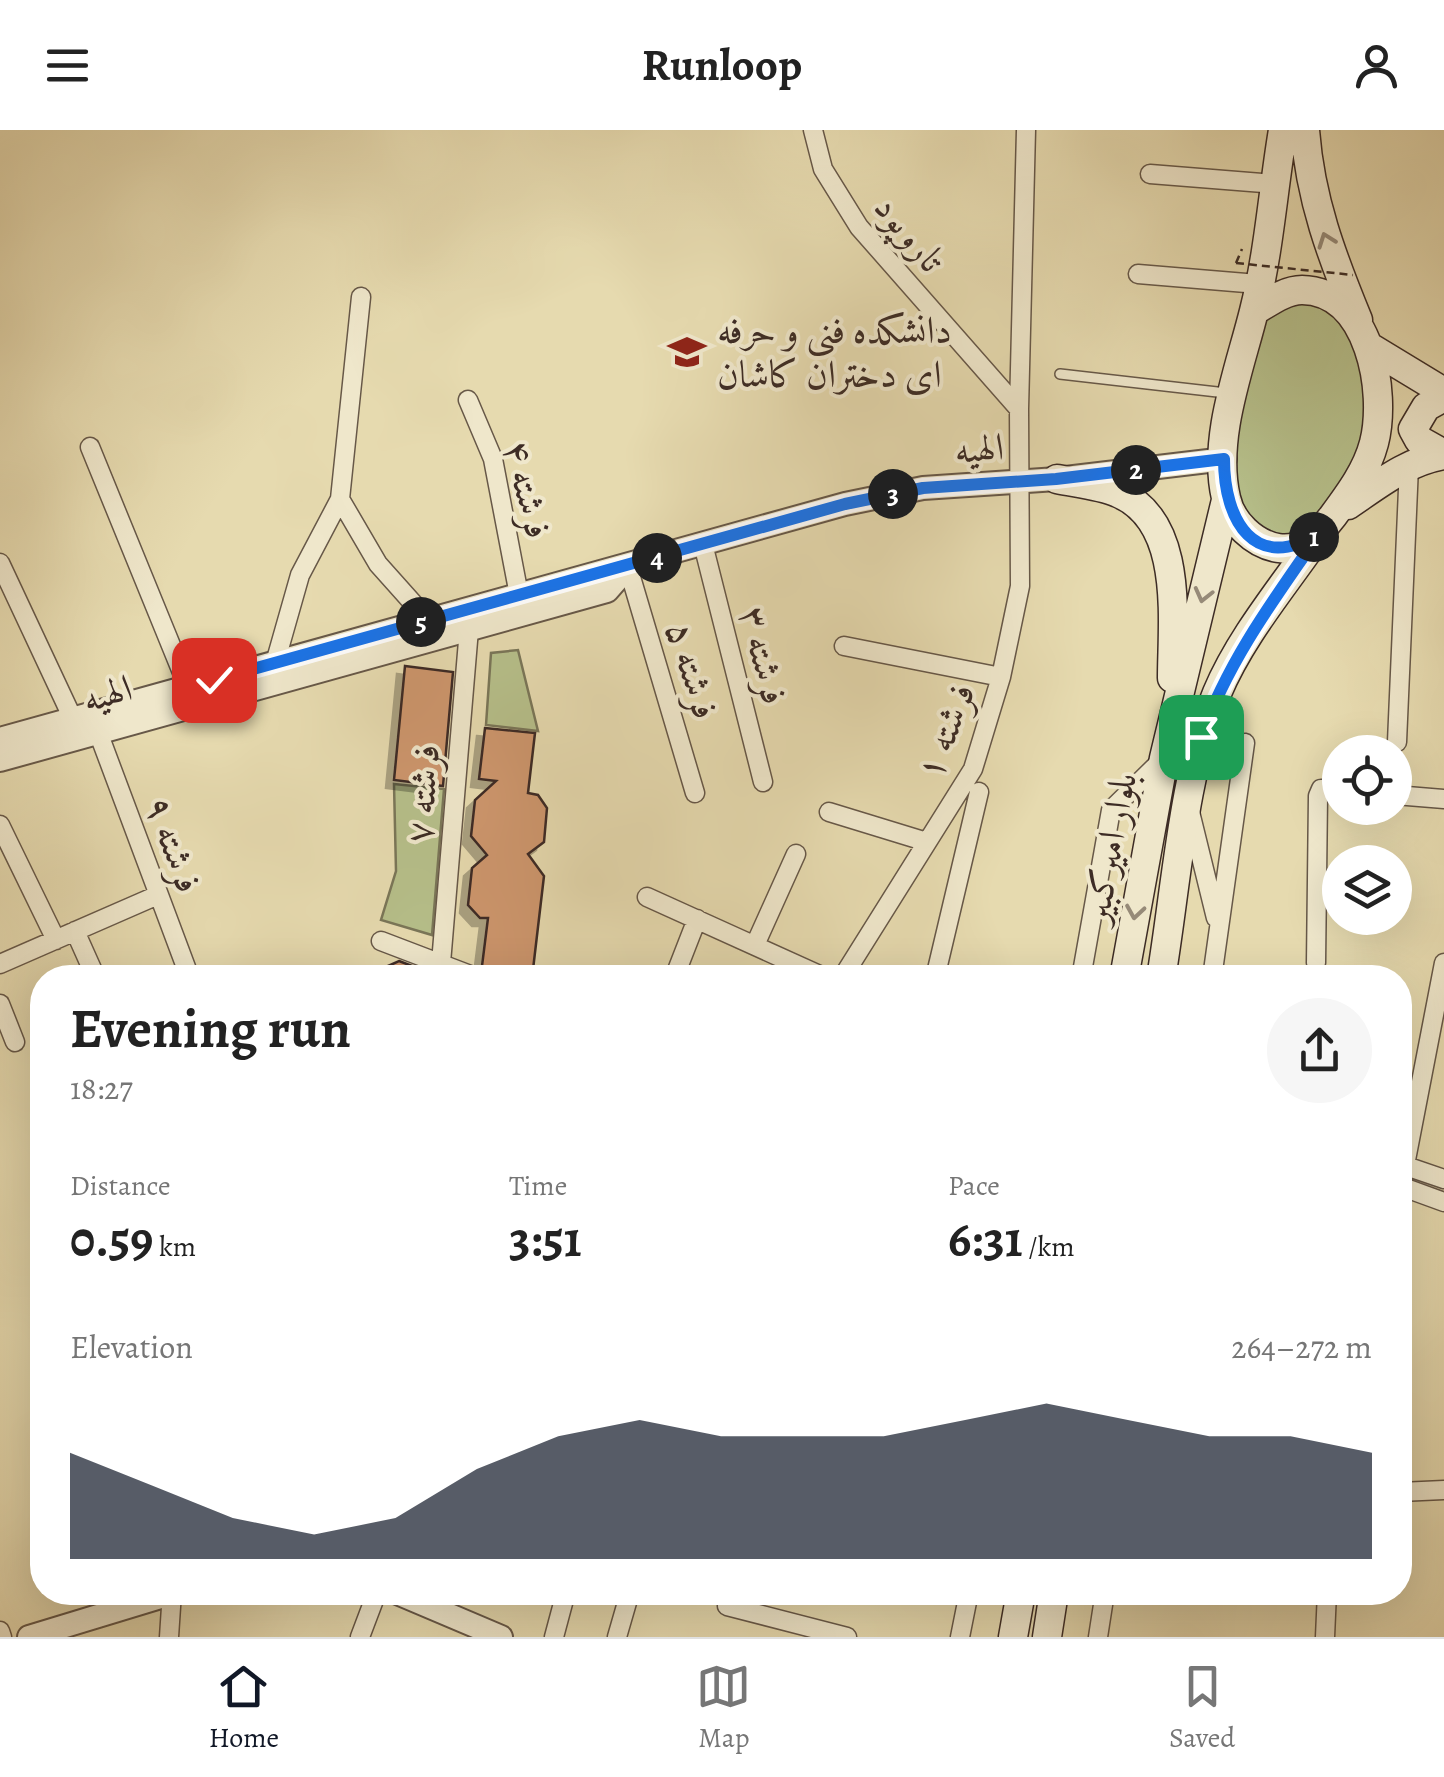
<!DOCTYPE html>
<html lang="en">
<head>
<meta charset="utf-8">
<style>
	body { margin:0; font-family:Alegreya,Amiri,serif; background:#f6f6f6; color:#222; height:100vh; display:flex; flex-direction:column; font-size:38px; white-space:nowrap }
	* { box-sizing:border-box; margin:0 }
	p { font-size:32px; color:#767676 }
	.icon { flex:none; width:55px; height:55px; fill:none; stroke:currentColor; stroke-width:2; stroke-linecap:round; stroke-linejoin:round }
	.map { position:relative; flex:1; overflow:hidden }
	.details { position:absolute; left:30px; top:835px; width:1382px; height:640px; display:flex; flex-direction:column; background:#fff; border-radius:40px; box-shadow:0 10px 40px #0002 }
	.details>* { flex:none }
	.fabs { position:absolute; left:1322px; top:605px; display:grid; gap:20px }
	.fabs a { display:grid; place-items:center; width:90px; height:90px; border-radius:50%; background:#fff; box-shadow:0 10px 40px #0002; font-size:50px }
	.pin { position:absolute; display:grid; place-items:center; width:85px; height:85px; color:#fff; margin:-42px; border-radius:20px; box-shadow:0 5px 15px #0006 }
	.km { position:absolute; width:50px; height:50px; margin:-25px; border-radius:50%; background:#222; color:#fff; font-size:28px; line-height:50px; text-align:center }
	.round { display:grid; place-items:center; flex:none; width:105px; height:105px; border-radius:52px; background:#f6f6f6 }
	.summary { display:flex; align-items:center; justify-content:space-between; height:170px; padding:0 40px }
	h1 { font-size:55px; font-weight:600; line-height:75px }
	.stats { display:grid; grid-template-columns:repeat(3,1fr); gap:15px; height:170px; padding:10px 40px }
	.stats div { display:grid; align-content:center }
	.stats b { font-size:50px; font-weight:600 }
	.stats small { font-size:28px; font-weight:400 }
	.stats p { font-size:28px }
	.chart { height:280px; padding:20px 40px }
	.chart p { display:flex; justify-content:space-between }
	.chart svg { width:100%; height:180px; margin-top:10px; fill:#111827; opacity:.7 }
	header { display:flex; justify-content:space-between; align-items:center; height:130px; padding:0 40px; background:#fff; font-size:45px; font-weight:600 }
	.menu { display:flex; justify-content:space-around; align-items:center; height:140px; border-top:2px solid #e0e0e0; background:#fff; font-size:28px; color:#767676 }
	.menu a { display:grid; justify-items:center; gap:5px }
	.menu .current { color:#111827 }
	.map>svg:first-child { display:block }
	.green { fill:#b6bf8a; stroke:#7a7658; stroke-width:2.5 }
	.building { fill:#cd966d; stroke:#3d2c25; stroke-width:2.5; filter:url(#shadow) }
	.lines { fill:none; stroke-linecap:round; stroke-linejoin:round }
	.service-casing { stroke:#675848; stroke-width:12 }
	.minor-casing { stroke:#675848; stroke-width:21 }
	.tertiary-casing { stroke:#675848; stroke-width:26 }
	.secondary-casing { stroke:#3d2c25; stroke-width:31 }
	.path { stroke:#3d2c25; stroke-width:2.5; stroke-dasharray:8 5; stroke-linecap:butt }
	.service { stroke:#efe7cb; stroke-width:9 }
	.minor { stroke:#efe7cb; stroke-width:18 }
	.tertiary { stroke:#efe7cb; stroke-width:22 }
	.secondary { stroke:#efe7cb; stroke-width:28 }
	.path-bridge { stroke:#3d2c25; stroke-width:2.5; stroke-dasharray:8 5; stroke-linecap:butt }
	.oneway { stroke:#968a78 }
	.route-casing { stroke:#fff; stroke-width:20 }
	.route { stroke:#1a73e8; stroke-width:12 }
	.labels { text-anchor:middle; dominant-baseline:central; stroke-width:8; stroke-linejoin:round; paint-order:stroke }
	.street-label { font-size:38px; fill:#3d2c25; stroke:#efe7cb }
	.poi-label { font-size:38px; fill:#3d2c25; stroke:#efe7cb; text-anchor:start }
</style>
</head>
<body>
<header><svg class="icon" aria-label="menu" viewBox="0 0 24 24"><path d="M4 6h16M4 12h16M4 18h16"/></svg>Runloop<svg class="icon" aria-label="person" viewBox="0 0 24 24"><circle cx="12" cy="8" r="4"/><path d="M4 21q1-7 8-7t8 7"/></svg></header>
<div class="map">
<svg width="1444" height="1507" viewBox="0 0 1444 1507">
	<defs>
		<filter id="shadow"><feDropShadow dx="-8" dy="8" stdDeviation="0" flood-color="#0004"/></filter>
	</defs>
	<rect width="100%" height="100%" fill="#e6daaf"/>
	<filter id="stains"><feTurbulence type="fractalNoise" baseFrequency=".002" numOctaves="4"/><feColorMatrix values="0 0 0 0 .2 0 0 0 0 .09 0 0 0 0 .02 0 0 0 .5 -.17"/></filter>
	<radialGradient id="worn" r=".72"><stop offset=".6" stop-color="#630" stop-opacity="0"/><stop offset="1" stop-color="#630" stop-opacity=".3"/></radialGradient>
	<path class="green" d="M1320 166 1372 236 1363 335 1296 414 1254 404 1228 355 1257 184Z
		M518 520 538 601 486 595 491 523Z
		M394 654 444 659 432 805 381 790 396 741Z"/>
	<path class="building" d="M405 536 453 542 443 656 394 650Z
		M485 598 535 603 528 663 538 665 547 678 544 712 528 724 544 746 532 848 489 843 482 836 488 788H480L468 775 472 738 487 725 471 706 475 670 496 651 479 649Z
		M399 831 441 847V848H384L388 836Z"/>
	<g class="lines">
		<g class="service-casing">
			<path id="service" d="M1060 244 1226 263"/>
		</g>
		<g class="minor-casing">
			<path id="minor" d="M813 0 823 39 859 97 1019 279
				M1150 44 1274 54
				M1138 144 1258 154
				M361 167 340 369 378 434 428 490
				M468 270 493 329 519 465
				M90 317 188 557
				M703 414 763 652
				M0 433 73 589
				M628 437 695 663
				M844 516 1001 547
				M275 533 300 445 340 369
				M98 602 190 848
				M1397 612 1409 336
				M1395 665 1444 669
				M829 682 927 712
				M1190 682 1216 788
				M0 695 56 810
				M647 767 826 848
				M75 801 96 848
				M381 811 478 848
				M755 815 796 724
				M441 833 469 499
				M1316 833 1318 666 1321 659H1340
				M0 834 158 765
				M674 848 697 789
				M842 848 973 639 1001 547 1020 456 1019 279 1026 0
				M935 848 979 662
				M1081 848 1111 680 1164 628
				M1212 848 1245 613
				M0 874 15 912
				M1400 1034 1444 1049
				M1405 1035 1444 833
				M1400 1056 1444 1072
				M1400 1362 1444 1360
				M727 1476 847 1507
				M442 1479 447 1462
				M0 1501 2 1507
				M169 1507 172 1462
				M360 1507 377 1462
				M554 1507 566 1462
				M617 1507 630 1462
				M960 1507 969 1462
				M1098 1507 1105 1462
				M1325 1507 1327 1462"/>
		</g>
		<g class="tertiary-casing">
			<path id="tertiary" d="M0 609 845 374 923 358 1057 349 1225 329
				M0 630 607 461 628 437
				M395 1462 501 1507
				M29 1507 177 1462"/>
		</g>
		<g class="secondary-casing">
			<path id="secondary" d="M1305 0C1310 69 1332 127 1358 190
				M1254 181C1268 173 1285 160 1302 160 1370 161 1387 262 1374 313 1367 340 1350 363 1333 386 1320 403 1302 422 1278 418 1254 414 1231 392 1226 368 1212 308 1240 238 1254 181 1269 122 1273 60 1283 0
				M1368 216 1444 262
				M1444 267 1426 277 1413 299 1419 310 1444 324
				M1057 349C1076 353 1100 355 1118 363 1185 391 1172 490 1172 548
				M1348 375C1378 355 1407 331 1444 325
				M1124 848 1164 628 1226 370
				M1161 848C1176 759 1183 644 1217 563 1240 508 1282 458 1316 409
				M1013 1507 1021 1462
				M1047 1507 1054 1462"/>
		</g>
		<path class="path" d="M1236 133 1242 119"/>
		<use href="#service" class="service"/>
		<use href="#minor" class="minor"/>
		<use href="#tertiary" class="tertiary"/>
		<use href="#secondary" class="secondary"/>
		<path class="path-bridge" d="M1236 133 1353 145"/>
	</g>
	<defs><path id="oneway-chevron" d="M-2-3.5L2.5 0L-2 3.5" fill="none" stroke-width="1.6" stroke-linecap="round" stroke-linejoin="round" transform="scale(2.5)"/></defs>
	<g class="oneway">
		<use href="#oneway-chevron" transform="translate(1326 110) rotate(-110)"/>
		<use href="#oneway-chevron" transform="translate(1203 465) rotate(104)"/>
		<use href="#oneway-chevron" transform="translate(1135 782) rotate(99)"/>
	</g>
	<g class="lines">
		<g class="route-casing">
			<path id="route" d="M214 550 845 374 923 358 1056 349 1224 329C1224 391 1255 444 1320 403 1274 469 1228 531 1201 607"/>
		</g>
		<use href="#route" class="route"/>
	</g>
	<defs>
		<g id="university-bare" transform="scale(3)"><path d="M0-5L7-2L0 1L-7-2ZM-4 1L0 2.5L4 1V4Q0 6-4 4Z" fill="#8f2418" stroke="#efe7cb" stroke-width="2.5" paint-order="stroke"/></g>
	</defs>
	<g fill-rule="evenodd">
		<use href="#university-bare" x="687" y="222"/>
	</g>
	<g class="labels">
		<g class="street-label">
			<text transform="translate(910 103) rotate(51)">تاروپود</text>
			<text transform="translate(979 318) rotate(-4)">الهیه</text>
			<text transform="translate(528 359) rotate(76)">فرشته ۴</text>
			<text transform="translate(764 525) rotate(76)">فرشته ۳</text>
			<text transform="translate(693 540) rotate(73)">فرشته ۵</text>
			<text transform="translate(107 563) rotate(-16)">الهیه</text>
			<text transform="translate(945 601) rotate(-68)">فرشته ۱</text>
			<text transform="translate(422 664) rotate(-85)">فرشته ۷</text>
			<text transform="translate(174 714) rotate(70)">فرشته ۹</text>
			<text transform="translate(1109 718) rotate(-79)">بلوار امیرکبیر</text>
		</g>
		<g class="poi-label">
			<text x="717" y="200">دانشکده فنی و حرفه<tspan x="717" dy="44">ای دختران کاشان</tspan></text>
		</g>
	</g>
	<rect width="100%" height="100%" filter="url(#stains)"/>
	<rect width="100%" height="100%" fill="url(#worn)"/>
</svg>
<div class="fabs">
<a><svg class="icon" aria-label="locate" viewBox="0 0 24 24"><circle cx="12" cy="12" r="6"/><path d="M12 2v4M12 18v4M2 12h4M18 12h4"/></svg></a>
<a><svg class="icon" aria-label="layers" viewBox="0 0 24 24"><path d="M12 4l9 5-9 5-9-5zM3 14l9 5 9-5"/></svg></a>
</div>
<div class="pin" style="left:1201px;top:607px;background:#1e9e55"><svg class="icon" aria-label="arrive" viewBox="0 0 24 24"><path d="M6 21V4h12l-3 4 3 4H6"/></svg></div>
<div class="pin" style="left:214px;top:550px;background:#d93025"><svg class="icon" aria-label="check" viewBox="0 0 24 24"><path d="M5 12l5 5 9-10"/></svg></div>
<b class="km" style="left:1314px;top:407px">1</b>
<b class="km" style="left:1136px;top:340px">2</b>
<b class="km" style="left:893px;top:364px">3</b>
<b class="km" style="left:657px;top:428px">4</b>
<b class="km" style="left:421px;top:492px">5</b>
<section class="details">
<div class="summary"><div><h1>Evening run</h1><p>18:27</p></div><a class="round"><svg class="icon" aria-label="share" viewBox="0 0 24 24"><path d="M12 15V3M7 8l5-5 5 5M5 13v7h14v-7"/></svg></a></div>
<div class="stats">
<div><p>Distance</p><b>0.59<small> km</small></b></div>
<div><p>Time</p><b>3:51</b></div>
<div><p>Pace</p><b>6:31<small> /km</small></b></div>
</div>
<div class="chart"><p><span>Elevation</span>264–272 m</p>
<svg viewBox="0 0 160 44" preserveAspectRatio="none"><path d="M0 44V18L10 26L20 34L30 38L40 34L50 22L60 14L70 10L80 14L90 14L100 14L110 10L120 6L130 10L140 14L150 14L160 18V44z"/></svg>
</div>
</section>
</div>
<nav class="menu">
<a class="current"><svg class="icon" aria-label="home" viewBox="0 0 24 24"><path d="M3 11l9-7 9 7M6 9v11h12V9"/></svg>Home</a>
<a><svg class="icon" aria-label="map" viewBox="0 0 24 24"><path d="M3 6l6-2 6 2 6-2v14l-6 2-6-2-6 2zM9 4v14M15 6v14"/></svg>Map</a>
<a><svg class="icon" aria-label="saved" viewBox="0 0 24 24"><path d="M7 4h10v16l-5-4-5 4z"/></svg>Saved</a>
</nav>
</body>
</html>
